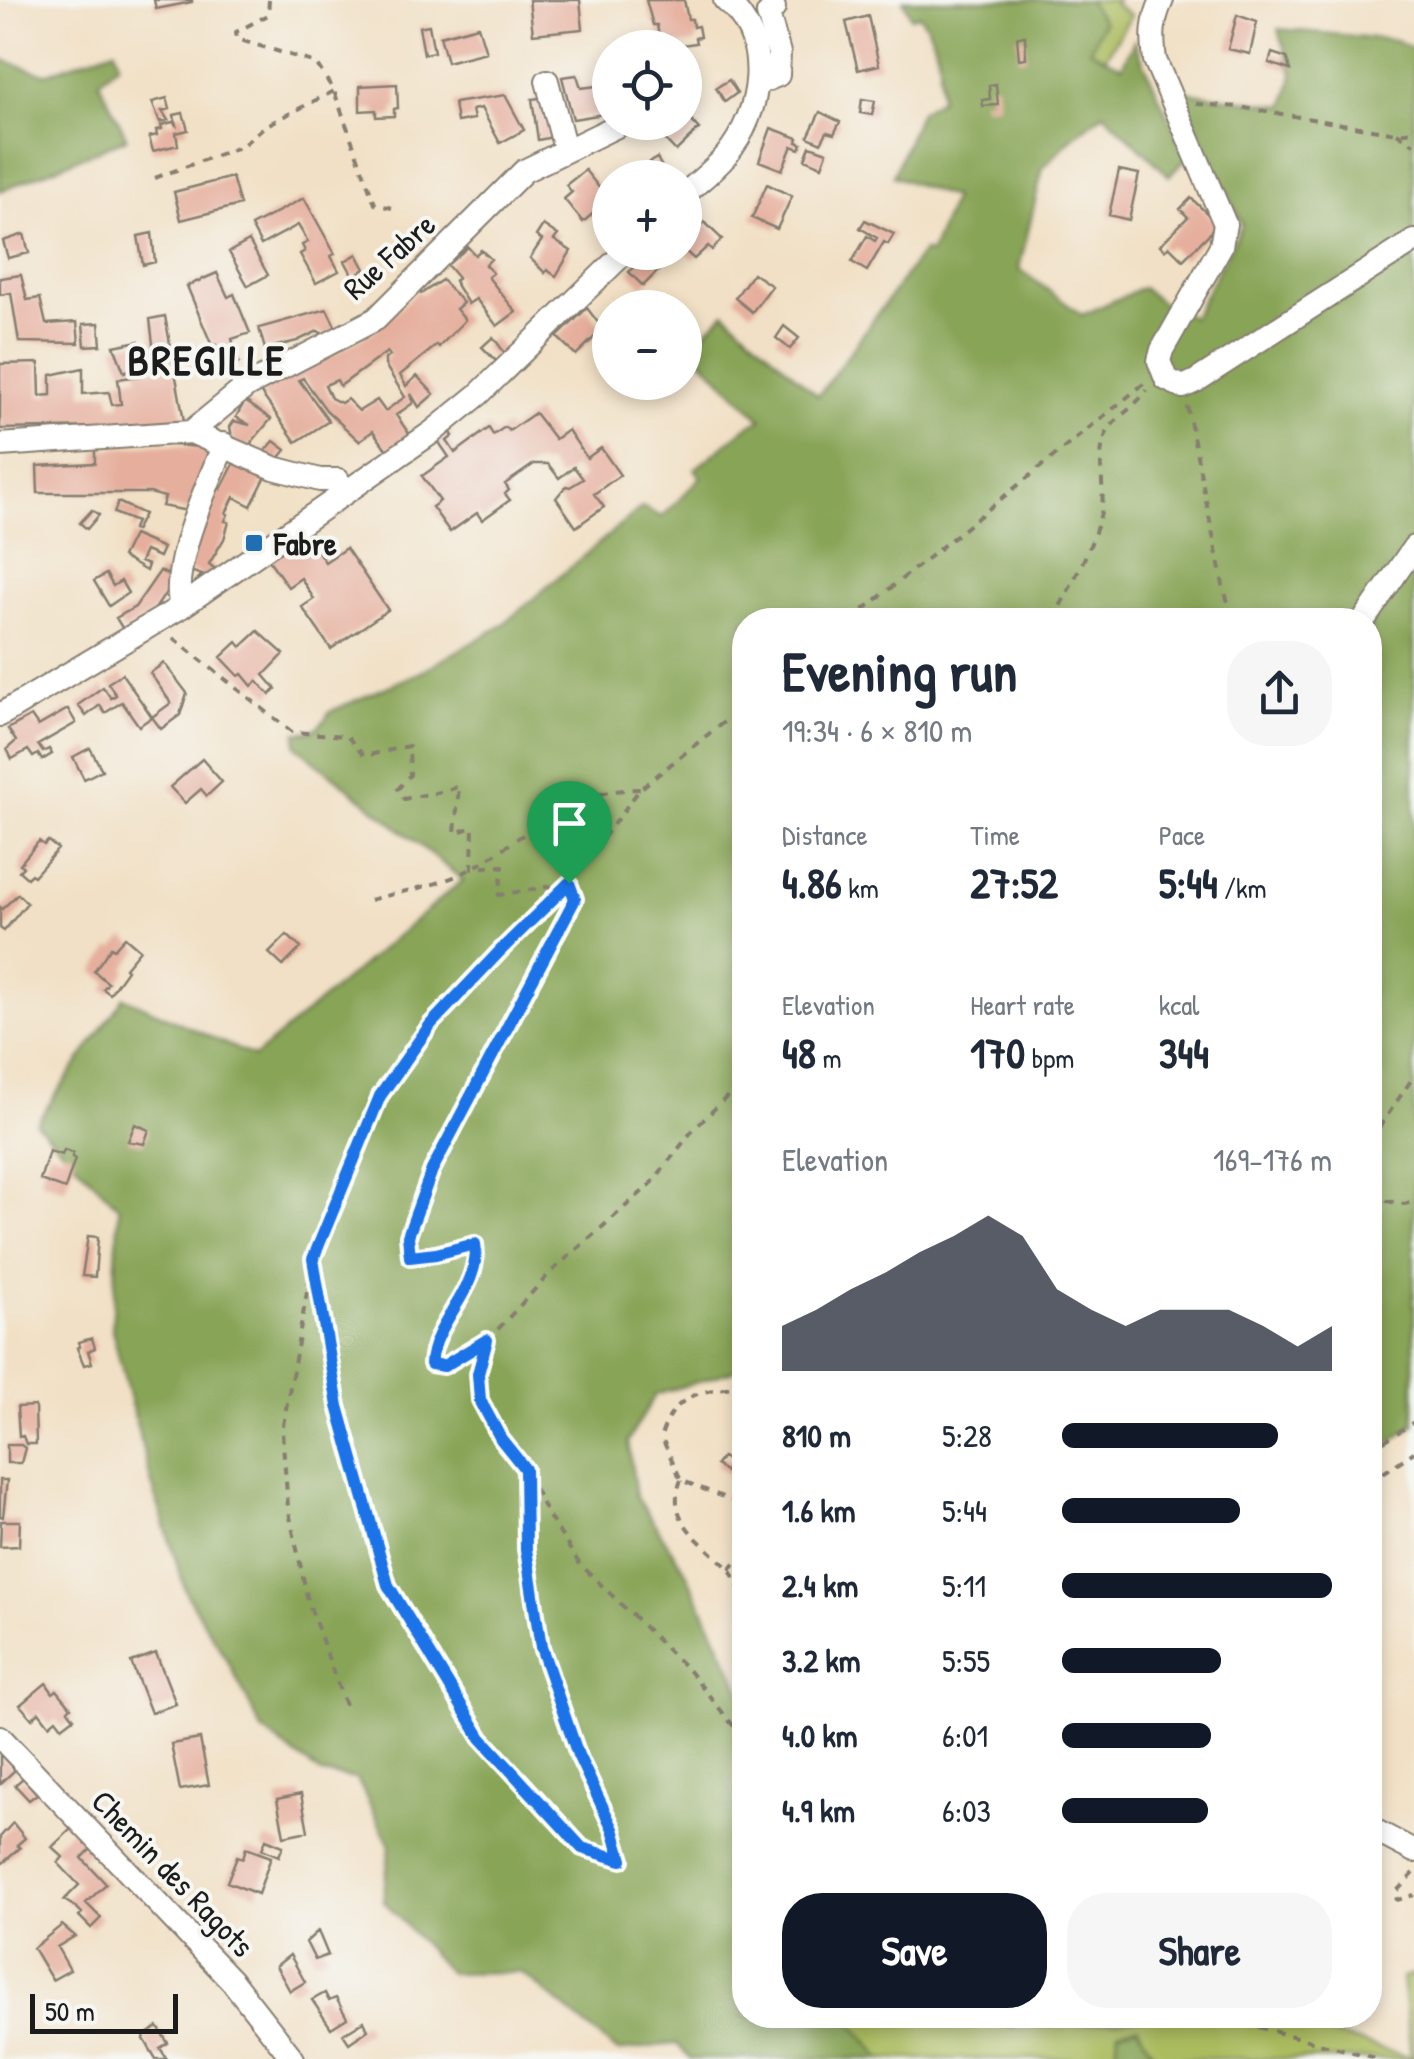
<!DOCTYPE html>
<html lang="en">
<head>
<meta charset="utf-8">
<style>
	body { margin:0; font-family:"Patrick Hand",sans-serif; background:#f6f6f7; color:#1f2937; height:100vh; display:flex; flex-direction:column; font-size:38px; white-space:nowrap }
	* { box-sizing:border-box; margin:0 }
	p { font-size:32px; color:#747a83 }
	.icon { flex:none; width:55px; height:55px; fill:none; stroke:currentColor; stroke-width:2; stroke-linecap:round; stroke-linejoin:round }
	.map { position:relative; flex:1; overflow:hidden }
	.drawer { position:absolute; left:732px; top:608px; width:650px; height:1420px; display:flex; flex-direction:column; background:#fff; border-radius:40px; box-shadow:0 5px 15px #0003 }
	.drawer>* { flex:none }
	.buttons { position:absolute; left:592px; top:30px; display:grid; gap:20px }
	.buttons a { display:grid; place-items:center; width:110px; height:110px; border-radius:50%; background:#fff; box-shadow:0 5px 15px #0003; font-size:50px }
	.scale { position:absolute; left:30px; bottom:25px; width:148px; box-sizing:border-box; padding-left:10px; border:5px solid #1c1c1c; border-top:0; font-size:28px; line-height:35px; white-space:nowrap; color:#1c1c1c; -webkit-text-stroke:8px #f6f6f2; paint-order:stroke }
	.pin { position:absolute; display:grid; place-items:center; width:85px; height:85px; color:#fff; margin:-102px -42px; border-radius:50% 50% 50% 0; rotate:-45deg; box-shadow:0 0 10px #0007 }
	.pin .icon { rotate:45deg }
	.round { display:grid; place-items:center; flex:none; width:105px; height:105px; border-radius:40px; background:#f6f6f7 }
	.summary { display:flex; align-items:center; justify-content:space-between; height:170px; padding:0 50px }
	h1 { font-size:55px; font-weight:700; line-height:75px }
	.metrics { display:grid; grid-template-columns:repeat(3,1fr); gap:15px; height:170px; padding:10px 50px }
	.metrics div { display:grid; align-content:center }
	.metrics b { font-size:42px; font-weight:700 }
	.metrics small { font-size:28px; font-weight:400 }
	.metrics p { font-size:28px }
	.chart { height:280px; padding:20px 50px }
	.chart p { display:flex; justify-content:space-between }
	.chart svg { width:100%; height:180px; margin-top:10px; fill:#111827; opacity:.7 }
	.action { display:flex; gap:20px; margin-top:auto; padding:20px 50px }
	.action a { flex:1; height:115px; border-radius:40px; background:#111827; color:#fff; font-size:40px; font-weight:700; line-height:115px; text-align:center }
	.action a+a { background:#f6f6f7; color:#1f2937 }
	ul { padding:0 50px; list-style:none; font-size:32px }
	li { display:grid; grid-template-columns:160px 120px 1fr; align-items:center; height:75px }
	li i { height:25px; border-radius:12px; background:#111827 }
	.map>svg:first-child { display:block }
	.green { fill:#abbc5f; stroke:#646c3e; stroke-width:2.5 }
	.forest { fill:#88a456; stroke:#526039; stroke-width:2.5 }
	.building { fill:#e6af9d; fill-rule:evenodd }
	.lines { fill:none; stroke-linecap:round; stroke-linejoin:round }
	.minor-casing { stroke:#867e70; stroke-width:26 }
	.path { stroke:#867e70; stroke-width:4; stroke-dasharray:8 8; stroke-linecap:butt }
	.minor { stroke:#fff; stroke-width:22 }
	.route-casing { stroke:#fff; stroke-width:20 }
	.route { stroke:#1a73e8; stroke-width:12 }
	.poi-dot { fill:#1f6fb2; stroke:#f6f6f2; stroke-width:4 }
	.labels { text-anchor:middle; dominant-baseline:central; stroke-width:8; stroke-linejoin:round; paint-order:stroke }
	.street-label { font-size:32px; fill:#1c1c1c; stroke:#f6f6f2 }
	.poi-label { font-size:32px; font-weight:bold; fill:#1c1c1c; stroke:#f6f6f2; text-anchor:start }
	.district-label { font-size:42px; font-weight:bold; letter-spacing:2.5px; fill:#1c1c1c; stroke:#f6f6f2 }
</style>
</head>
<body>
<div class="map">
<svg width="1414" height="2059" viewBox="0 0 1414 2059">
	<rect width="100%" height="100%" fill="#f6f6f2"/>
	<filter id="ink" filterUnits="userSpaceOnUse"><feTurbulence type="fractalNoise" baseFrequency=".01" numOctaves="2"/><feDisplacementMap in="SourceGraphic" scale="20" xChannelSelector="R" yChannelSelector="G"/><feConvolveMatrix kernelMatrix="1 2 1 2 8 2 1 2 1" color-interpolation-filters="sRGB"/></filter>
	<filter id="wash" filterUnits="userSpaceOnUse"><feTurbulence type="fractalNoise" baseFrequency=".0048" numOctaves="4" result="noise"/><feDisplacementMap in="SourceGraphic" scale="40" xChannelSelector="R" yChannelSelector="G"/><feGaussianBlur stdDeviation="2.25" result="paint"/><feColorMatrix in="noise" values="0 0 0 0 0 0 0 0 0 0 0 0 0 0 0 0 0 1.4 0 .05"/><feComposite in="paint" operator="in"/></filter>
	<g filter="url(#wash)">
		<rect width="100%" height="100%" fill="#f1e0c5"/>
		<path class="green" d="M1088 0H1117L1115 5 1131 16 1105 58 1089 50Z
			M1414 1974V2059H1156L1137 2027 1118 2031 1116 2059H882L845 2015H979L988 2025C1070 2034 1150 2010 1232 2015 1292 2019 1353 2042 1411 2057L1402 1978Z"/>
		<path class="forest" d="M903 0H1088L1103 22 1090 50 1122 66 1134 41 1187 158 1169 176 1104 113 1074 136 1043 168 1019 269 1082 315 1142 288 1171 309 1193 317 1242 225 1180 91 1285 106 1293 74 1278 29 1396 40 1414 49V1425L1370 1457V620H745V1367L655 1395 628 1441 636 1496 685 1570 745 1698V2015H845L882 2059H690L676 2043 618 2052 521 1972 449 1973 383 1900 390 1846 357 1779 321 1774 262 1730 229 1663 187 1595 152 1485 112 1330 119 1207 36 1123 124 997 254 1057 463 880 296 746 297 732C312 734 324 725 329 712L419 673 501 626 642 507 662 517 701 477 695 469 748 426 761 419 690 348 725 312 818 396 923 251 930 254 953 198 893 176 920 111 940 99C941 67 940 41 919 15L911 17Z
			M115 49 119 63 99 81 127 138 0 191V59L45 74Z
			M1138 2027 1156 2059H1116L1118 2031Z"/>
		<g id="blocks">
			<path class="building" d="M154 0H192V2L156 9Z
				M529 0H580L583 29 533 34Z
				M646 0H684L688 19H692L693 27 698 26 700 37 695 38 696 43 661 48 657 25H653Z
				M1237 15 1257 22 1250 54 1228 49Z
				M868 16 879 65 858 70 846 22Z
				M429 25 434 52 424 54 419 27Z
				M478 26 486 52 447 62 440 36Z
				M1025 36 1026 58 1019 59 1017 37Z
				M1272 53 1287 58 1290 70 1269 63Z
				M577 75 581 88 606 85 610 113 573 119 562 77Z
				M729 80 737 93 725 102 716 88Z
				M397 84 398 108 394 109V116L376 117V110L360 111V86Z
				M996 84 998 105 983 106 982 100 990 99 989 85Z
				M505 95 524 130 500 143 481 108 472 110 474 119 457 122 454 103Z
				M546 97 553 137 538 140 532 99Z
				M167 98 170 109 162 111 168 120 160 122 152 102Z
				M862 99 875 101 872 115 860 113Z
				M820 112 840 122 834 134 827 132 821 143 808 137Z
				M183 113 188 130 176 133 178 145 153 151 149 137 157 135 156 130 162 129 161 125 173 122 176 125 174 115Z
				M685 114 699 129 676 151 659 133 671 122H685Z
				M771 128 798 138 797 142 802 144 800 149 792 146 782 170 759 161Z
				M810 146 827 152 822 166 805 159Z
				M657 158 668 178H641L654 169 650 162Z
				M585 170 609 200 583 222 564 199 572 192 566 185Z
				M1119 170 1139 174 1129 220 1109 215Z
				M232 177 240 205 181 220 174 192Z
				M767 184 792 196 777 229 752 218Z
				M304 198 335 254 331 256 339 271 316 283 300 254 305 251 302 245 308 242 298 225 261 245 251 226Z
				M1191 198 1215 221 1210 233 1183 260 1169 246 1165 250 1160 245 1188 217 1180 209Z
				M865 220 894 234 888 244 884 242 867 271 852 262 867 236 875 241 877 238 860 228Z
				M704 222 722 239 712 250 708 246 694 259 685 251V241Z
				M543 225 558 235 554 240 571 251 556 276 547 270 545 273 530 258 542 240 536 236Z
				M152 233 155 262 143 265 138 236Z
				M24 234 29 253 8 258 3 241Z
				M249 241 268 275 248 286 229 252Z
				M468 247 475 255 481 250 491 259 485 265 493 273 488 277 516 312 497 326 476 299 468 304 454 281 458 278 447 265Z
				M648 252 663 266 643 286 629 272Z
				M357 254 365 269 353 276 345 261Z
				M217 273 228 297 234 294 250 333 232 339 239 363 223 368 216 345 212 346 187 286Z
				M753 273 772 286 752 312 735 298Z
				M21 275 27 300 40 298 46 324 77 322 79 343 19 342 11 293 0 295V278Z
				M442 280 463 303 456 309 465 320 439 347 437 345 400 375 406 386 417 376 434 394 419 407 411 394 413 403 396 415 410 435 387 450 373 431 359 441 326 410 303 378 299 380 329 421 296 442 256 386 336 353 374 331 418 291 421 294ZM387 352 390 356 385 359V365L405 397 385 411 377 400 359 411 347 399 341 403 331 398 325 385 337 380 340 386Z
				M587 308 603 329 576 355 557 337Z
				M327 309 338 332 324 335 318 331 297 341 265 349 259 328Z
				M165 316 184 421 104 427 0 429V364L39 363 40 396 51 395V375L83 368V394L109 392 112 405 121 404 118 379 139 376 136 367 124 372 114 346 139 341 149 370 156 369 150 319Z
				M99 323 101 345 85 346 83 324Z
				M784 326 799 338 790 349 776 338Z
				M493 337 507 356 498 363 482 347Z
				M245 401 271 419 246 449 233 443 230 427 234 421 250 425 236 417Z
				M535 413 555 439 568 430 587 458 601 448 620 475 594 494 604 507 576 527 556 498 566 486 570 487 583 479 574 467 559 478 548 464H534L505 484 509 490 505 494 510 500 482 520 477 513 450 532 432 507 440 501 422 476 449 457 438 441 450 431 453 436 447 441 455 453 489 428 493 435 505 427 509 431Z
				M274 441 286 450 276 462 261 456Z
				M158 444 216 448 193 512 162 506 165 497 150 493H38L37 466 95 463V450Z
				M236 460 267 474 251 506 234 497 226 513 228 514 225 521 229 522 224 539 209 564 219 572 195 589 192 585 202 575 187 570 211 483 221 489Z
				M118 502 144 514 135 531 132 530 136 522 114 513Z
				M92 510 99 515 87 529 80 523Z
				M306 534 325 562 346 548 388 610 331 649 302 607 314 599 301 578 288 587 269 560Z
				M133 535 163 548 159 557 145 551 140 562 148 565 146 571 122 557Z
				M160 571 171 576 167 591 151 615 124 631 116 618 135 607Z
				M106 574 113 586 121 581 128 593 109 606 94 581Z
				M258 631 284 654 264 675 276 689 270 695 257 681 252 686 242 674 239 676 221 657 237 642 241 647Z
				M164 663 187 693 180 715 161 729 152 717 171 703 150 673Z
				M122 674 152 717 139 726 122 702 105 713 100 705 86 716 78 705 103 687 111 698 116 695 108 683Z
				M68 709 76 723 38 745 43 752 49 749 52 754 42 760 38 754 33 757 28 750 12 759 7 749 16 741 8 729 31 716 38 726Z
				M90 748 102 770 84 779 73 757Z
				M202 759 222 782 207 796 201 789 185 803 170 787Z
				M39 841 44 845 48 841 58 849 34 876 31 874 27 878 19 871 23 867 20 864Z
				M18 894 27 903 4 931 0 928V907L2 909Z
				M287 935 301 948 283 966 269 953Z
				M125 937 140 950 125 968 127 970 110 994 103 989 108 983 94 971 111 947 114 949Z
				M135 1124 149 1130 144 1144 128 1141Z
				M64 1150 73 1153 72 1157 75 1159 65 1189 40 1180 49 1151 62 1155Z
				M88 1236 98 1237 95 1277 82 1276Z
				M92 1338 95 1348 88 1351 92 1363 84 1365 77 1348 80 1347 79 1342Z
				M35 1406 36 1444H26L23 1436 19 1437 17 1407Z
				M745 1425V1459L737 1453 740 1449 737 1444H740L735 1440Z
				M7 1445H21L25 1448 21 1463H7Z
				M722 1457 739 1468 737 1471 745 1477V1485L716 1465Z
				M0 1480H7L3 1517 0 1516Z
				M1 1521H20L19 1546 0 1547Z
				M156 1653 176 1704 151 1713 131 1662Z
				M46 1683 53 1693 57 1690 71 1707 68 1710 74 1718 62 1727 56 1719 49 1725 39 1712 32 1719 20 1705Z
				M200 1739 209 1785 180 1790 171 1744Z
				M0 1754 15 1770 0 1784Z
				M23 1778 37 1794 29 1800 15 1785Z
				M301 1794 308 1831 284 1836 277 1799Z
				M13 1823 25 1838 17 1845 20 1848 3 1863 0 1859V1837Z
				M71 1829 91 1849 82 1858 106 1884 86 1903 101 1918 91 1928 79 1916 82 1913 77 1908 64 1900 79 1885 58 1863 63 1857 52 1847Z
				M266 1839 283 1846 279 1856 262 1849Z
				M246 1848 271 1857 258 1894 227 1882 237 1856 243 1858Z
				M62 1925 75 1936 57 1947 70 1970 52 1980 33 1948Z
				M318 1931 328 1955 315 1960 306 1942Z
				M290 1955 305 1982 290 1991 276 1966Z
				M325 1993 329 2001 336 1998 347 2018 331 2028 312 2000Z
				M364 2021 368 2030 349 2043 343 2034Z
				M158 2027 168 2043 160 2048 167 2059H156L144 2039 145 2035Z"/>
		</g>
	</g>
	<g filter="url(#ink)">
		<use href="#blocks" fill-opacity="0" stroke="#867e70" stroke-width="2.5"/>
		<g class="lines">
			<g class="minor-casing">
				<path id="minor" d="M1162 0C1152 21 1152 37 1155 60L1225 224 1221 246 1162 350 1159 361 1166 379 1183 387 1196 381 1414 241
					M547 81 565 149
					M759 83 778 75 779 53 768 14 774 8
					M685 194C698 182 714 170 726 156 762 112 774 40 725 0
					M191 432 247 386 376 319 524 171 625 122
					M0 445 191 432 274 468 320 480H338
					M181 607C169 566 208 485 224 444
					M1364 620 1414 547
					M0 715 181 607 431 433 478 395 625 252
					M0 1737 232 1981 293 2059
					M1370 1828 1414 1851"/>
			</g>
			<path class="path" d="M269 0 268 15 236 32 237 39 316 63 334 91 375 204 392 208
				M1196 104 1239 107 1396 133 1414 131
				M1397 133 1414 144
				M155 178 242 146 265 126 334 91
				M1187 406 1224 590 1234 620
				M851 620 1146 382
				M1053 620C1071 585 1091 551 1101 513 1107 486 1093 454 1109 429 1118 416 1137 405 1147 390
				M173 638 292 732 347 736 364 756 409 746 410 775 398 789 404 799C423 794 441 794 459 786L455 833 473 827 472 868 503 866 499 895 569 883 575 899 432 1171 409 1236 410 1257 436 1254 475 1244C482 1289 433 1321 431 1364L444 1366 487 1341 478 1374 480 1400 501 1439 525 1469 546 1512 579 1563 689 1671 745 1740
				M370 900C402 891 438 886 467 871 531 837 561 790 640 789
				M1370 1141 1414 1076
				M1370 1198 1404 1204 1414 1202
				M314 1264 338 1406 388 1585 481 1738 582 1848 622 1860C601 1787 558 1721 541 1645 528 1588 526 1529 525 1470
				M487 1341 551 1272 651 1184 693 1130 745 1079
				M745 1385C703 1392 676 1390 661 1436L681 1480 745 1506
				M1370 1450 1414 1422
				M681 1480C664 1521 703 1542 727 1567 736 1577 740 1592 745 1604
				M1370 1482 1414 1452
				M730 1570 745 1551
				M345 1705 308 1601 288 1507 282 1431 313 1259 347 1174 380 1097 431 1024 569 883 640 789 745 705
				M1414 1873 1395 1893 1397 1900 1414 1895
				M989 2015 1002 2022 1138 2015
				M1212 2015 1380 2059"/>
			<use href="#minor" class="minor"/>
		</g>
	</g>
	<g class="lines" filter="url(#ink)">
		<g class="route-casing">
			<path id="route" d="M569 883 575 899 432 1170 408 1236 410 1257 436 1254 475 1244C482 1289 433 1321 431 1364L444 1366 487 1340 478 1374 480 1400 501 1439 525 1469 526 1549 541 1647 578 1755 613 1829 622 1860 582 1848 481 1738 388 1585 338 1406 313 1259 380 1096 431 1024 501 950Z"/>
		</g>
		<use href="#route" class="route"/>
	</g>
	<rect class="poi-dot" x="244" y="533" width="20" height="20" rx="5"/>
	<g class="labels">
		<g class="street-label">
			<text transform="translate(389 256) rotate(-42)">Rue Fabre</text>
			<text transform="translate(173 1873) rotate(46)">Chemin des Ragots</text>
		</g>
		<g class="poi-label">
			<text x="274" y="543">Fabre</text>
		</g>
		<g class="district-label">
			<text x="207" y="359">BREGILLE</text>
		</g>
	</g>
</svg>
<div class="buttons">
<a><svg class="icon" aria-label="locate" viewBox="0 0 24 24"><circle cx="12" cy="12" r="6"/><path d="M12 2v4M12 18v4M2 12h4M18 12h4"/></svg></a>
<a>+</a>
<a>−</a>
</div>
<div class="scale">50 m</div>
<div class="pin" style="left:569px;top:883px;background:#1e9e55"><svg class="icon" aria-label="arrive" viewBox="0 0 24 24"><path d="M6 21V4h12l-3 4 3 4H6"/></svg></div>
<section class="drawer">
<div class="summary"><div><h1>Evening run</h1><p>19:34 · 6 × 810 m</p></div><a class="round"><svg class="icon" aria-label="share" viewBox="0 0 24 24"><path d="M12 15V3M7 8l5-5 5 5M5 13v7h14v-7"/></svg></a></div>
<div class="metrics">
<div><p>Distance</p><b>4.86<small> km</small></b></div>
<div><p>Time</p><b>27:52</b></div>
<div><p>Pace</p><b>5:44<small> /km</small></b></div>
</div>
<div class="metrics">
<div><p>Elevation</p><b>48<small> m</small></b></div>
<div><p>Heart rate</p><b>170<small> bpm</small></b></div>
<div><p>kcal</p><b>344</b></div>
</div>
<div class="chart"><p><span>Elevation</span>169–176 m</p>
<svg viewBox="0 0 160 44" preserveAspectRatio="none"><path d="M0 44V33L10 29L20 24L30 20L40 15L50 11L60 6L70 11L80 24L90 29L100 33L110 29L120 29L130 29L140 33L150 38L160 33V44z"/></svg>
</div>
<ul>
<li><b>810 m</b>5:28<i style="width:80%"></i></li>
<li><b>1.6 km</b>5:44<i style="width:66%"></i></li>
<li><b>2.4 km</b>5:11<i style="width:100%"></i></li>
<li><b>3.2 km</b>5:55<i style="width:59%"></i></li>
<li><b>4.0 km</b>6:01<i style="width:55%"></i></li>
<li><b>4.9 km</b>6:03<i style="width:54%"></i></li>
</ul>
<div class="action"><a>Save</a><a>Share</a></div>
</section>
</div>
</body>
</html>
